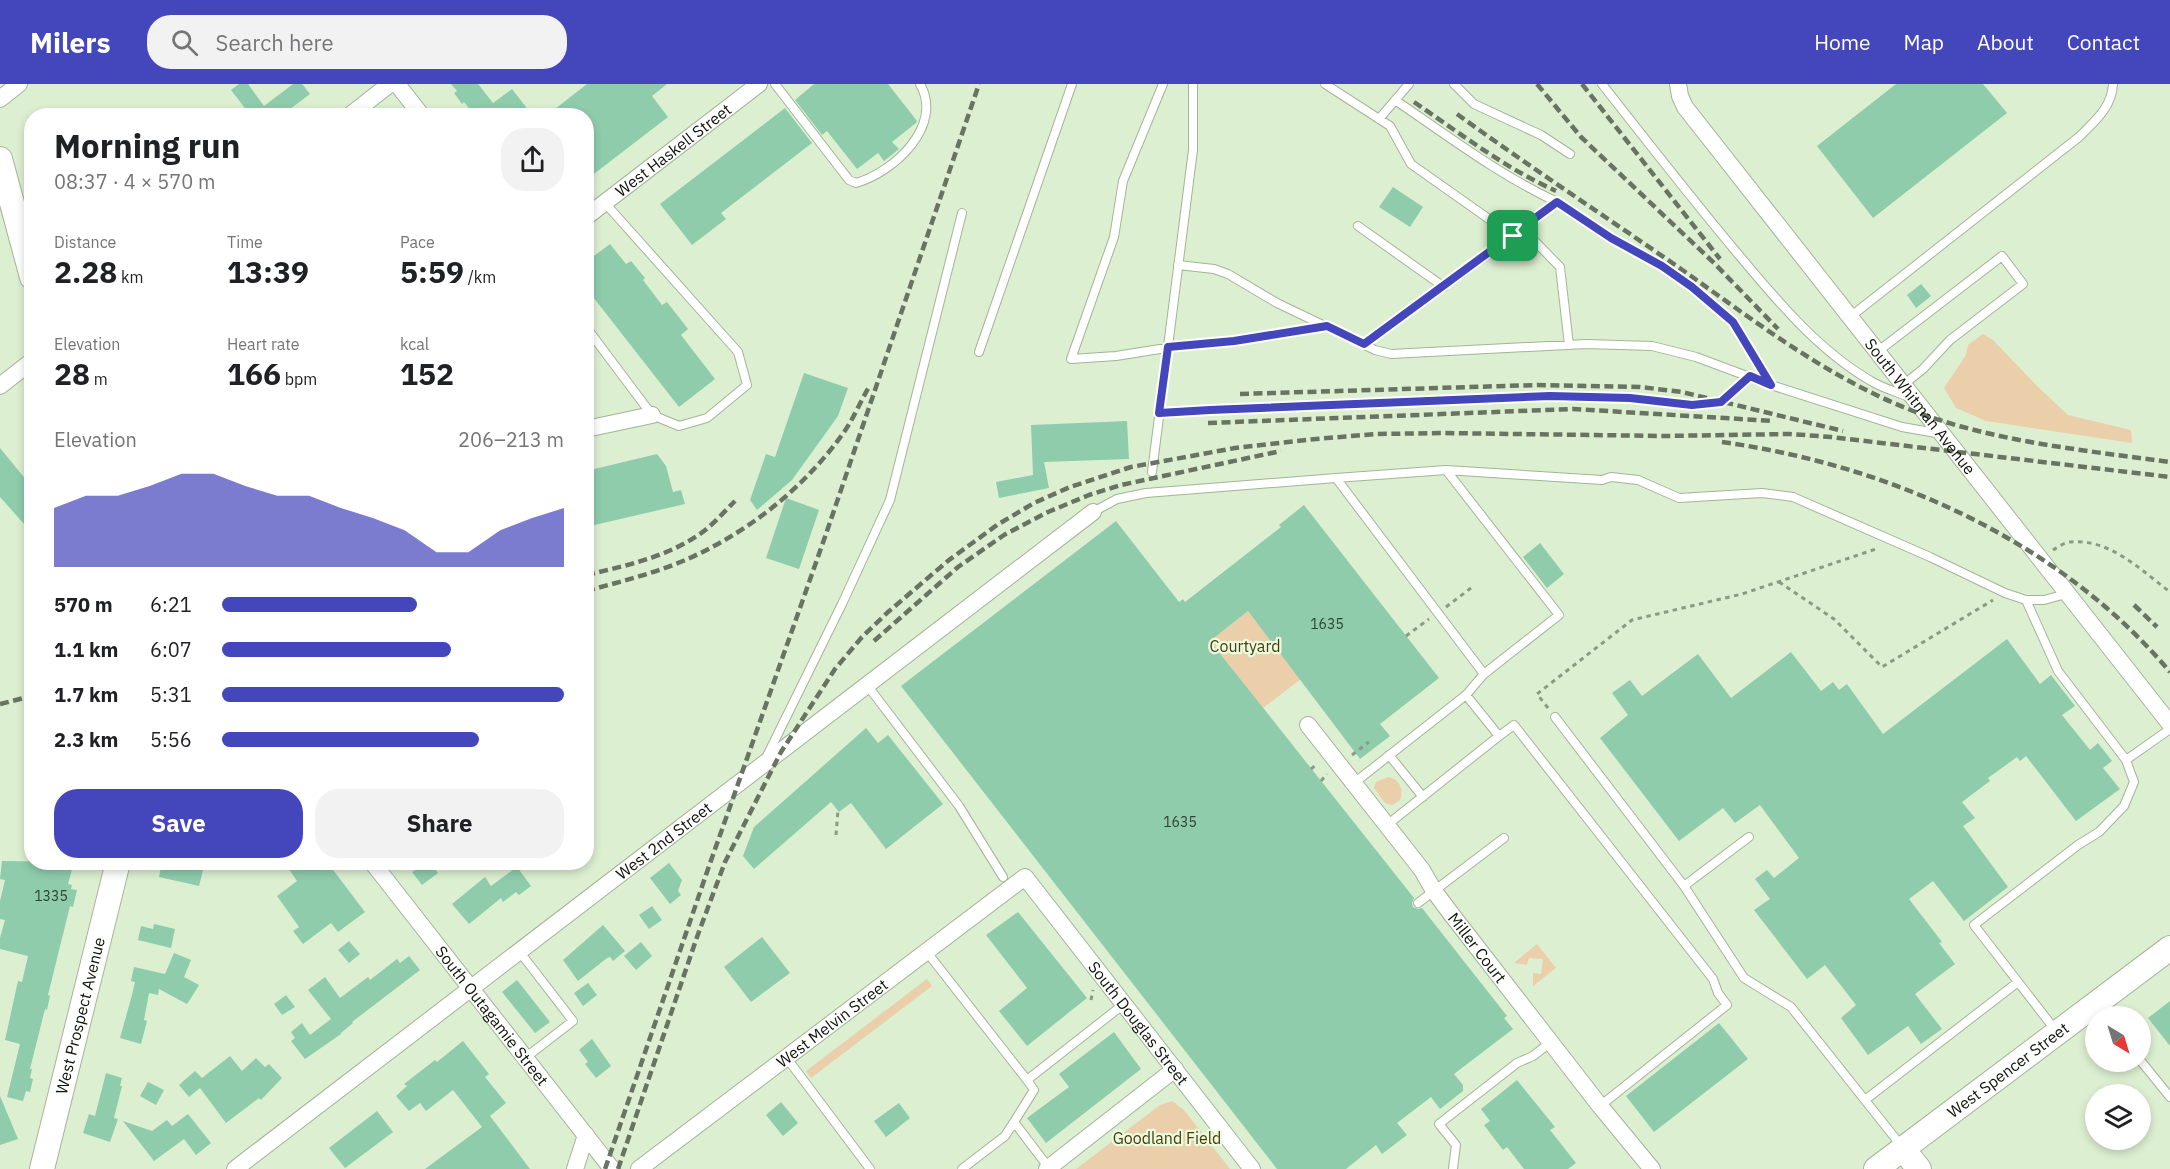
<!DOCTYPE html>
<html lang="en">
<head>
<meta charset="utf-8">
<style>
	body { margin:0; font-family:"IBM Plex Sans",sans-serif; background:#f2f2f2; color:#202124; height:100vh; display:flex; flex-direction:column; font-size:22px; white-space:nowrap }
	* { box-sizing:border-box; margin:0 }
	p { font-size:20px; color:#757577 }
	.icon { flex:none; width:33px; height:33px; fill:none; stroke:currentColor; stroke-width:2; stroke-linecap:round; stroke-linejoin:round }
	.map { position:relative; flex:1; overflow:hidden }
	.details { position:absolute; left:24px; top:24px; width:570px; height:762px; display:flex; flex-direction:column; background:#fff; border-radius:24px; box-shadow:0 3px 9px #0003 }
	.details>* { flex:none }
	.needle { width:39px; rotate:142deg }
	.controls { position:absolute; left:2085px; top:922px; display:grid; gap:12px }
	.controls a { display:grid; place-items:center; width:66px; height:66px; border-radius:50%; background:#fff; box-shadow:0 3px 9px #0003; font-size:30px }
	.pin { position:absolute; display:grid; place-items:center; width:51px; height:51px; color:#fff; margin:-26px; border-radius:12px; box-shadow:0 3px 9px #0006 }
	.round { display:grid; place-items:center; flex:none; width:63px; height:63px; border-radius:24px; background:#f2f2f2 }
	.head { display:flex; align-items:center; justify-content:space-between; height:102px; padding:0 30px }
	h1 { font-size:33px; font-weight:700; line-height:45px }
	.stats { display:grid; grid-template-columns:repeat(3,1fr); gap:9px; height:102px; padding:6px 30px }
	.stats div { display:grid; align-content:center }
	.stats b { font-size:30px; font-weight:700 }
	.stats small { font-size:16px; font-weight:400 }
	.stats p { font-size:16px }
	.chart { height:168px; padding:12px 30px }
	.chart p { display:flex; justify-content:space-between }
	.chart svg { width:100%; height:108px; margin-top:6px; fill:#4446bc; opacity:.7 }
	.primary-button { display:flex; gap:12px; margin-top:auto; padding:12px 30px }
	.primary-button a { flex:1; height:69px; border-radius:24px; background:#4446bc; color:#fff; font-size:24px; font-weight:700; line-height:69px; text-align:center }
	.primary-button a+a { background:#f2f2f2; color:#202124 }
	ul { padding:0 30px; list-style:none; font-size:20px }
	li { display:grid; grid-template-columns:96px 72px 1fr; align-items:center; height:45px }
	li i { height:15px; border-radius:8px; background:#4446bc }
	header { display:flex; align-items:center; gap:36px; box-sizing:border-box; height:84px; padding:0 30px; background:#4446bc; color:#fff }
	header strong { font-size:28px }
	nav { display:flex; gap:33px; margin-inline-start:auto; font-size:21px }
	.search { width:420px; height:54px; background:#f2f2f2; display:flex; align-items:center; gap:15px; box-sizing:border-box; padding:0 21px; border-radius:24px; color:#757577; font-size:22px }
	.map>svg:first-child { display:block }
	.green { fill:#ebcfaa }
	.building { fill:#8eccac }
	.lines { fill:none; stroke-linecap:round; stroke-linejoin:round }
	.lane-casing { stroke:#a3b498; stroke-width:10 }
	.street-casing { stroke:#a3b498; stroke-width:18 }
	.secondary-casing { stroke:#a3b498; stroke-width:26 }
	.path { stroke:#8c9983; stroke-width:3; stroke-dasharray:4.5 4.5; stroke-linecap:butt }
	.lane { stroke:#fff; stroke-width:8 }
	.street { stroke:#fff; stroke-width:16 }
	.secondary { stroke:#fff; stroke-width:24 }
	.rail { stroke:#687361; stroke-width:4.5; stroke-dasharray:9 4.5; stroke-linecap:butt }
	.route-casing { stroke:#fff; stroke-width:12 }
	.route { stroke:#4446bc; stroke-width:8 }
	.labels { text-anchor:middle; dominant-baseline:central; stroke-width:4.5; stroke-linejoin:round; paint-order:stroke }
	.number-label { font-size:14px; fill:#2e4232 }
	.street-label { font-size:16px; fill:#0e140a; stroke:#eafcde }
	.park-label { font-size:16px; fill:#50370f; stroke:#eafcde }
</style>
</head>
<body>
<header>
<strong>Milers</strong>
<div class="search"><svg class="icon" aria-label="search" viewBox="0 0 24 24"><circle cx="10" cy="10" r="6"/><path d="M15 15l6 6"/></svg>Search here</div>
<nav><a>Home</a><a>Map</a><a>About</a><a>Contact</a></nav>
</header>
<div class="map">
<svg width="2170" height="1085" viewBox="0 0 2170 1085">
	<rect width="100%" height="100%" fill="#ddefd1"/>
	<path class="green" d="M1983 250 1993 256 2037 302 2068 331 2131 346 2132 359 1986 337 1956 324 1944 304 1966 271 1968 261Z
		M1248 527 1301 595 1263 624 1210 557Z
		M1388 693C1400 695 1404 706 1400 716L1392 721 1385 719 1374 704 1376 698Z
		M1537 860 1556 884 1533 902V889L1541 890 1543 875 1529 874 1527 881 1514 879Z
		M927 895 932 902 811 994 806 987Z
		M1172 1017 1184 1026 1230 1085H1076L1160 1021Z"/>
	<path class="building" d="M239 0H248L264 22 293 0H302L310 10 281 32H251L231 6Z
		M451 0H478L493 19 512 5 533 32H475L464 18 462 20 454 9 457 7Z
		M587 0H667L652 12 668 33 586 96V32H546Z
		M814 0H888L917 37 916 39 892 58 899 65 884 77 878 69 857 85 827 47 822 51 795 16Z
		M1896 0H1983L2007 29 1873 134 1817 62Z
		M785 24 812 59 721 129 726 135 692 161 660 120Z
		M1393 103 1423 123 1410 143 1379 123Z
		M610 160 626 180 631 177 645 194 643 196 662 221 667 218 688 245 681 251 715 295 679 323 586 204V178Z
		M1921 200 1931 212 1916 224 1907 211Z
		M804 289 848 304 838 332 792 396 757 426 750 416 766 370 775 373Z
		M1127 337 1129 375 1044 378 1049 404 999 414 996 398 1033 391 1031 341Z
		M0 364 32 403V449L0 413Z
		M657 370 666 382 673 408 681 406 685 420 586 443V387Z
		M786 414 819 426 799 485 766 474Z
		M1304 421 1439 594 1380 640 1390 652 1360 675 1248 527 1210 557 1414 814 1412 819 1413 823 1418 825 1422 824 1507 932 1504 934 1513 945 1454 990 1463 1001V1007L1440 1025 1431 1013 1397 1039 1407 1051 1382 1070 1376 1061 1346 1085H1277L901 602 1116 437 1179 518 1183 515 1185 518 1281 443 1279 441Z
		M1540 459 1564 490 1547 504 1523 473Z
		M2007 555 2040 600 2051 591 2075 622 2062 631 2090 666 2098 659 2112 677 2103 684 2120 705 2076 737 2026 672 2020 677 2017 673 1988 694 1990 697 1962 718 1975 734 1963 742 2008 803 1964 837 1933 797 1909 815 1942 858 1939 859 1955 880 1915 910 1942 945 1921 960 1908 942 1868 971 1841 934 1856 921 1825 881 1807 895 1754 826 1770 815 1755 795 1767 786 1774 794 1799 774 1760 721 1735 739 1723 724 1679 757 1600 654 1628 631 1612 609 1630 596 1642 612 1698 570 1731 614 1791 568 1821 607 1833 598 1839 606 1847 600 1883 650Z
		M866 644 878 659 888 651 943 720 886 765 851 719 839 728 831 718 754 785 743 772 754 743Z
		M2 777 74 778 68 800 72 801 71 805 77 806 73 823 70 822 48 911 50 912 47 926 45 925 30 985H32L30 994 33 995 30 1008 26 1007 23 1017 7 1013 20 960 5 956 18 897 22 898 28 872 0 865V854L5 836 0 835V817L5 796 0 795Z
		M162 778H205L199 802 159 793Z
		M284 778H327L365 828 338 848 331 839 303 860 293 847 299 843 277 812 297 797Z
		M412 778H430L438 789 422 801 412 788 417 785Z
		M669 779 682 796 678 807 681 811 670 820 650 794Z
		M517 783 531 802 519 811 516 808 503 818 501 814 469 840 452 820 485 793 491 802Z
		M652 822 662 836 649 845 639 831Z
		M1018 828 1087 914 1027 962 999 927 1027 904 986 851Z
		M154 840 175 845 171 864 138 856 141 842 153 845Z
		M603 841 625 867 613 877 610 873 607 874 578 897 563 876Z
		M762 853 790 889 751 918 724 883Z
		M349 857 360 870 349 879 338 866Z
		M641 858 652 872 636 886 624 872Z
		M174 869 191 876 184 893 199 901 191 914 187 920 159 905 158 911 149 909 144 936 147 937 141 960 120 954 132 911 135 898 131 897 134 883 165 890Z
		M409 872 420 886 352 938 353 939 341 949V950L305 975 291 957 295 954 291 948 302 939 310 951 331 935 308 906 325 893 340 914 368 893 370 896 397 875 400 879Z
		M517 896 550 938 535 949 502 908Z
		M588 899 597 911 583 922 574 909Z
		M286 911 295 923 282 931 274 920Z
		M2170 917V962L2148 934Z
		M1719 939 1748 975 1654 1048 1626 1012Z
		M1114 948 1141 985 1046 1059 1027 1034 1069 1003 1059 990Z
		M592 955 611 982 596 994 585 980 588 978 579 966Z
		M463 957 489 990 485 993 506 1019 490 1032 530 1085H425L482 1043 453 1006 426 1027 420 1019 409 1027 396 1012 407 1002 404 1000 435 976 437 978Z
		M230 972 242 987 256 974 265 983 269 980 282 994 261 1016 259 1014 226 1039 200 1004 189 1013 179 1001 195 987 202 994Z
		M106 989 122 994 120 1002H122L114 1034 118 1035 110 1058 83 1049 89 1030 95 1032Z
		M1517 996 1555 1043 1550 1046 1576 1079 1568 1085H1524L1507 1063 1503 1066 1484 1041 1490 1037 1481 1025Z
		M148 998 164 1006 156 1021 140 1012Z
		M0 1012 18 1055 0 1061Z
		M781 1018 798 1039 783 1052 766 1031Z
		M899 1019 910 1034 886 1053 874 1037Z
		M377 1027 393 1048 345 1084 329 1064Z
		M188 1030 211 1059 196 1071 184 1055 154 1077 123 1037 152 1047 167 1036 172 1042Z"/>
	<g class="lines">
		<g class="lane-casing">
			<path id="lane" d="M775 0 849 96 856 99C894 88 944 42 920 0
				M1163 0 1123 97 1114 153 1071 275 1116 272 1185 261 1234 257 1327 242
				M1325 0 1390 42 1411 80 1513 152 1557 118 1610 154 1662 182 1692 203 1733 238 1771 300
				M1454 0 1474 20 1541 51 1570 70
				M1602 0C1645 55 1688 110 1733 164 1773 212 1816 265 1871 297 1882 304 1897 308 1909 313
				M1395 16C1448 52 1499 91 1557 118
				M1379 35 1409 0
				M1358 142 1444 203
				M1523 145 1560 183 1569 261
				M1178 181 1214 185 1228 190 1277 219 1375 266 1391 270 1586 260 1652 262 1696 273 1771 301 1902 343 1942 350
				M1850 233 2079 53C2095 37 2112 23 2113 0
				M586 243 652 331 679 342 707 334 747 301 738 268 605 119
				M1364 260 1513 152
				M979 268 1072 0
				M1877 268 2002 172 2023 200 1950 256 1923 285 1903 301
				M1159 329 1210 326 1550 312 1630 314 1692 321 1721 318 1750 292
				M1446 386 1602 396 1611 393 1638 396 1679 414 1762 409 1793 413 1930 473 2005 509 2026 516H2044L2066 510
				M1152 388 1193 66V0
				M1093 428 1117 415 1146 409 1336 394
				M2026 516 2058 587 2126 676
				M867 601 959 722 1003 793
				M1466 611 1484 590 1336 394 1446 386 1559 531 1484 590
				M1555 633 1684 802 1744 894 1791 923 1903 1064
				M1499 652 1514 641 1713 895 1718 909 1727 921 1600 1022
				M1389 671 1423 713
				M766 674 842 520 890 416 962 129
				M1354 699 1466 611 1499 652 1387 741
				M1684 802 1749 753
				M1418 819 1504 754
				M519 867 573 937 525 974
				M926 867 1027 996 1124 920
				M2056 947 1974 841 2078 761 2099 748 2124 722 2134 698 2126 676 2170 645
				M786 973 870 1085
				M2140 976 2170 1013
				M1027 996 1034 1006 1014 1038 1049 1084
				M1865 1016 2018 898
				M1453 1084 1456 1061 1439 1040 1517 979 1533 972 1551 958
				M962 1085 1005 1052 1014 1038"/>
		</g>
		<g class="street-casing">
			<g id="street">
				<path d="M397 0 422 32"/>
				<path id="s1" d="M1678 0 1680 12 1685 23 2170 640"/>
				<path d="M0 15 19 0"/>
				<path d="M349 32 390 0"/>
				<path id="s2" d="M586 133 759 0"/>
				<path d="M0 302 32 277"/>
				<path d="M586 345 652 331"/>
				<path id="s3" d="M1308 641 1422 786 1434 807 1452 831 1600 1022 1652 1085"/>
				<path id="s4" d="M372 778 612 1085"/>
				<path id="s5" d="M235 1085 1093 428"/>
				<path d="M575 1085 586 1051"/>
				<path id="s6" d="M639 1085 1025 793 1252 1085"/>
				<path d="M1047 1085 1175 985"/>
			</g>
		</g>
		<g class="secondary-casing">
			<g id="secondary">
				<path d="M0 75 32 193"/>
				<path d="M1903 1065 1919 1085"/>
				<path id="s7" d="M42 1085 118 778"/>
				<path id="s8" d="M1876 1085 2170 864"/>
			</g>
		</g>
		<path class="path" d="M2053 466C2058 463 2065 458 2070 458 2109 454 2141 486 2170 508
			M1779 498 1834 535 1882 583 1993 516
			M1446 523 1471 504
			M1406 552 1429 535
			M1548 624 1537 610 1632 536 1742 510 1879 464
			M1352 671 1369 658
			M1311 685 1317 680
			M1321 697 1327 690
			M836 751 838 726
			M1091 916 1093 906"/>
		<use href="#lane" class="lane"/>
		<use href="#street" class="street"/>
		<use href="#secondary" class="secondary"/>
		<path class="rail" d="M1537 0 1581 53 1714 179 1778 245
			M1582 0 1720 175
			M1414 18C1461 50 1505 84 1556 107
			M1457 30C1530 83 1606 133 1681 185 1759 240 1838 302 1930 333 2007 359 2089 367 2170 378
			M1240 310 1537 301 1640 303 1682 308 1843 347
			M1208 339 1573 325 1774 337
			M1722 358C1889 381 2060 457 2170 588
			M586 491C625 482 663 474 697 452 711 443 723 429 735 417
			M586 507C619 498 652 490 683 477 746 450 802 406 842 351 853 336 860 318 869 303
			M2134 521 2157 543
			M874 557 958 483 1004 451 1048 428 1089 411 1121 401 1281 367
			M0 620 32 612
			M605 1085 707 788 826 450 979 0
			M618 1085 697 853 725 778 781 668 835 585 862 553 888 528 949 476 997 441 1034 419 1070 403 1131 383 1235 364 1316 355 1376 350 1444 349 1663 352 1790 350 1831 353 2170 393"/>
	</g>
	<g class="lines">
		<g class="route-casing">
			<path id="route" d="M1557 118 1611 154 1662 182 1692 203 1733 238 1771 301 1750 292 1721 318 1692 321 1630 314 1550 312 1210 326 1159 329 1168 263 1234 257 1327 242 1364 260Z"/>
		</g>
		<use href="#route" class="route"/>
	</g>
	<g class="labels">
		<g class="number-label">
			<text x="1327" y="540">1635</text>
			<text x="1180" y="738">1635</text>
			<text x="51" y="812">1335</text>
		</g>
		<g class="street-label">
			<text stroke="none"><textPath href="#s2" startOffset="110">West Haskell Street</textPath></text>
			<text stroke="none"><textPath href="#s1" startOffset="405">South Whitman Avenue</textPath></text>
			<text stroke="none"><textPath href="#s5" startOffset="540">West 2nd Street</textPath></text>
			<text stroke="none"><textPath href="#s3" startOffset="280">Miller Court</textPath></text>
			<text stroke="none"><textPath href="#s7" startOffset="158">West Prospect Avenue</textPath></text>
			<text stroke="none"><textPath href="#s4" startOffset="195">South Outagamie Street</textPath></text>
			<text stroke="none"><textPath href="#s6" startOffset="669">South Douglas Street</textPath></text>
			<text stroke="none"><textPath href="#s6" startOffset="242">West Melvin Street</textPath></text>
			<text stroke="none"><textPath href="#s8" startOffset="165">West Spencer Street</textPath></text>
		</g>
		<g class="park-label">
			<text x="1245" y="562">Courtyard</text>
			<text x="1167" y="1054">Goodland Field</text>
		</g>
	</g>
</svg>
<div class="controls">
<a><svg class="needle" viewBox="-14 -14 28 28"><path d="M0-13l5 13h-10z" fill="#e53935"/><path d="M0 13l5-13h-10z" fill="#757577"/></svg></a>
<a><svg class="icon" aria-label="layers" viewBox="0 0 24 24"><path d="M12 4l9 5-9 5-9-5zM3 14l9 5 9-5"/></svg></a>
</div>
<div class="pin" style="left:1513px;top:152px;background:#1e9e55"><svg class="icon" aria-label="arrive" viewBox="0 0 24 24"><path d="M6 21V4h12l-3 4 3 4H6"/></svg></div>
<section class="details">
<div class="head"><div><h1>Morning run</h1><p>08:37 · 4 × 570 m</p></div><a class="round"><svg class="icon" aria-label="share" viewBox="0 0 24 24"><path d="M12 15V3M7 8l5-5 5 5M5 13v7h14v-7"/></svg></a></div>
<div class="stats">
<div><p>Distance</p><b>2.28<small> km</small></b></div>
<div><p>Time</p><b>13:39</b></div>
<div><p>Pace</p><b>5:59<small> /km</small></b></div>
</div>
<div class="stats">
<div><p>Elevation</p><b>28<small> m</small></b></div>
<div><p>Heart rate</p><b>166<small> bpm</small></b></div>
<div><p>kcal</p><b>152</b></div>
</div>
<div class="chart"><p><span>Elevation</span>206–213 m</p>
<svg viewBox="0 0 160 44" preserveAspectRatio="none"><path d="M0 44V20L10 15L20 15L30 11L40 6L50 6L60 11L70 15L80 15L90 20L100 24L110 29L120 38L130 38L140 29L150 24L160 20V44z"/></svg>
</div>
<ul>
<li><b>570 m</b>6:21<i style="width:57%"></i></li>
<li><b>1.1 km</b>6:07<i style="width:67%"></i></li>
<li><b>1.7 km</b>5:31<i style="width:100%"></i></li>
<li><b>2.3 km</b>5:56<i style="width:75%"></i></li>
</ul>
<div class="primary-button"><a>Save</a><a>Share</a></div>
</section>
</div>
</body>
</html>
